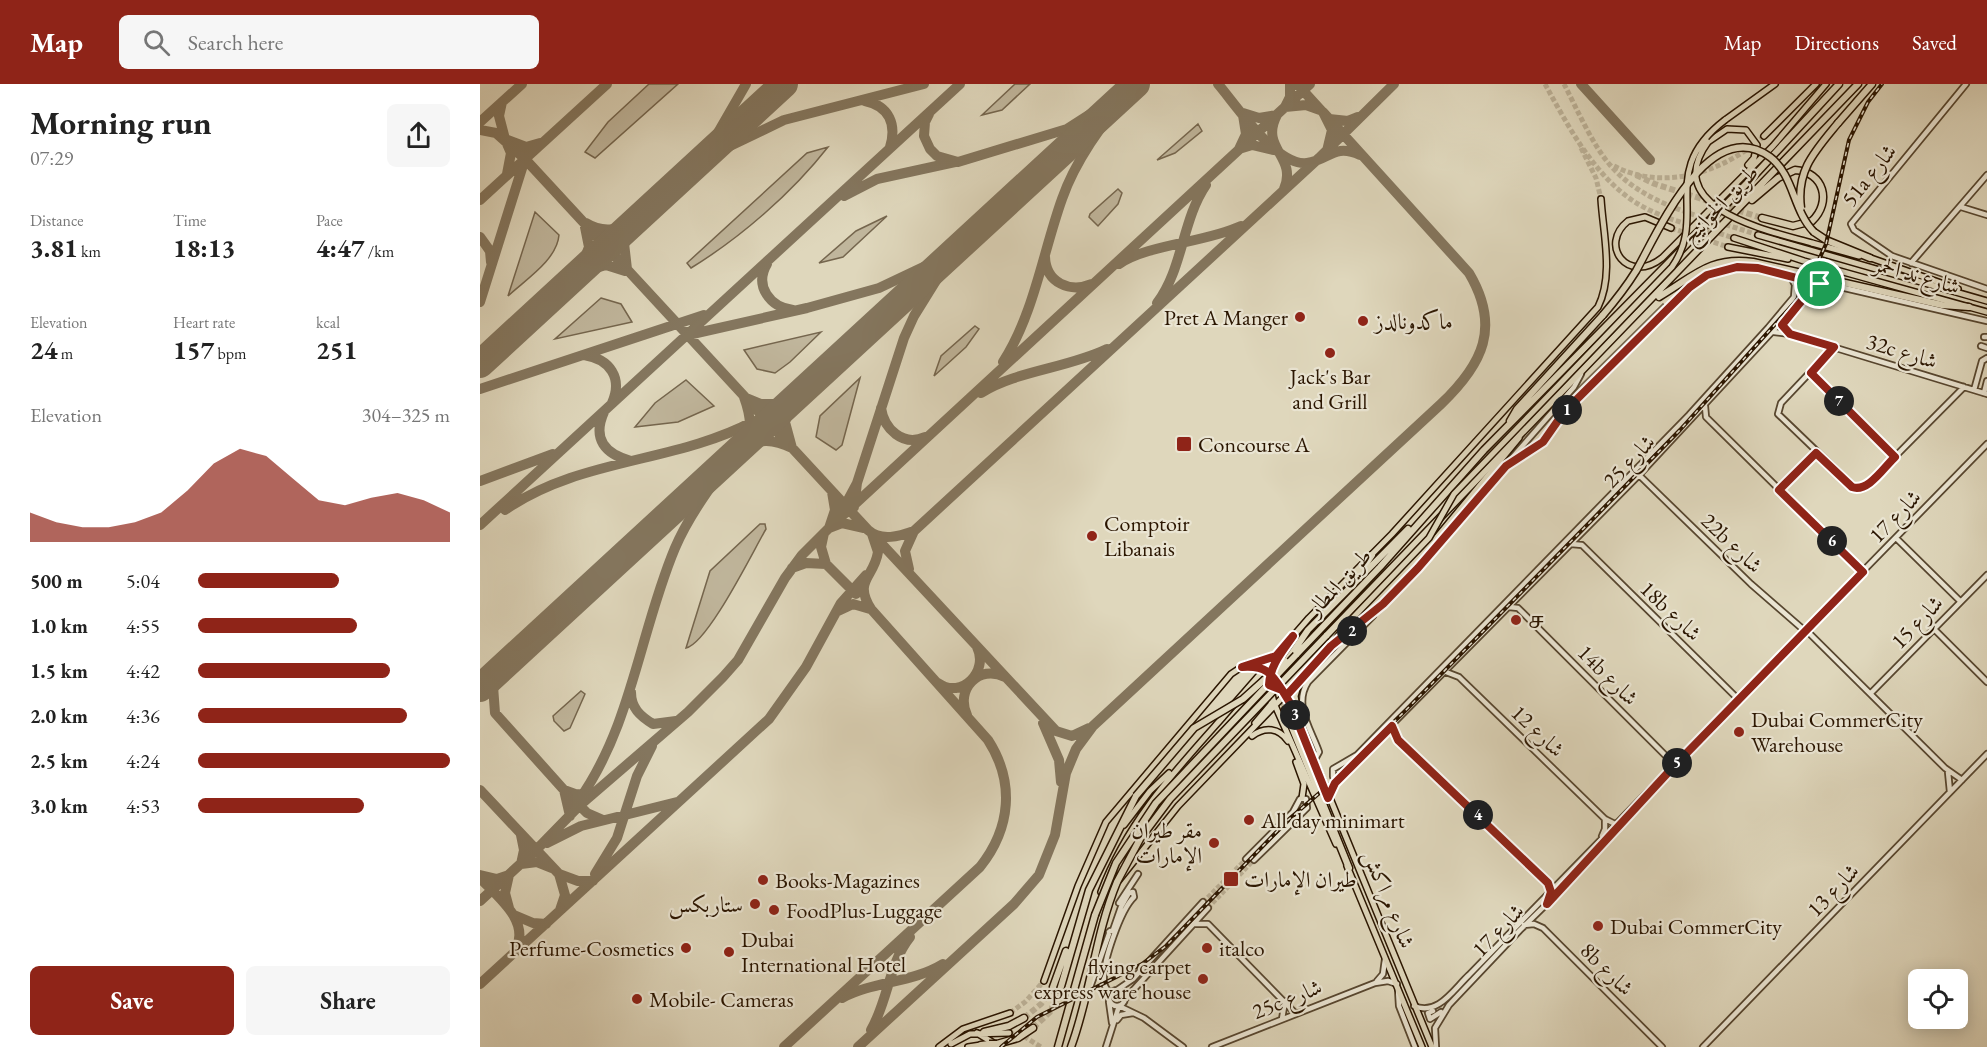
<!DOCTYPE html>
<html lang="en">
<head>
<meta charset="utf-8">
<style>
	body { margin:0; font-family:"EB Garamond",Amiri,"Noto Serif Tamil",serif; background:#f6f6f6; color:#222; height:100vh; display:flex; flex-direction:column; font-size:22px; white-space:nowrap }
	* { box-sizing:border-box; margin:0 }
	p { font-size:20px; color:#767676 }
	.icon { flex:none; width:33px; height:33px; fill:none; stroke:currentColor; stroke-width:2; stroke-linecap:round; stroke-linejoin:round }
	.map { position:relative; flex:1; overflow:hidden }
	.details { display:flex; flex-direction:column; background:#fff; width:480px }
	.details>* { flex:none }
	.buttons { position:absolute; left:1428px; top:885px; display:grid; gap:12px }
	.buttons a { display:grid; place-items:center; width:60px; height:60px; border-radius:9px; background:#fff; box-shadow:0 3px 15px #0003; font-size:30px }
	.pin { position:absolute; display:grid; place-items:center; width:51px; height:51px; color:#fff; margin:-26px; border:3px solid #fff; border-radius:50%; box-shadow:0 2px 6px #0007 }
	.km { position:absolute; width:30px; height:30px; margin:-15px; border-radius:50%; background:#222; color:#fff; font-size:16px; line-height:30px; text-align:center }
	.round { display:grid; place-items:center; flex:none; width:63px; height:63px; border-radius:9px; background:#f6f6f6 }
	.headline { display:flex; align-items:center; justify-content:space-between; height:102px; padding:0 30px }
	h1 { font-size:33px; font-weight:700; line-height:45px }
	.figures { display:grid; grid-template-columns:repeat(3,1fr); gap:9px; height:102px; padding:6px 30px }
	.figures div { display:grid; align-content:center }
	.figures b { font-size:26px; font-weight:700 }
	.figures small { font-size:16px; font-weight:400 }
	.figures p { font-size:16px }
	.chart { height:168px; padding:12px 30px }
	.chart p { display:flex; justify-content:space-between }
	.chart svg { width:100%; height:108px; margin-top:6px; fill:#8f2418; opacity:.7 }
	.button { display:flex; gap:12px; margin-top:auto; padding:12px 30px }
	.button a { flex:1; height:69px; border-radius:9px; background:#8f2418; color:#fff; font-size:24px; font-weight:700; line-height:69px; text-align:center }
	.button a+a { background:#f6f6f6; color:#222 }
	ul { padding:0 30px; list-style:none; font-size:20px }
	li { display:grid; grid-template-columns:96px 72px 1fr; align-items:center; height:45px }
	li i { height:15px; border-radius:8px; background:#8f2418 }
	header { display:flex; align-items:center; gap:36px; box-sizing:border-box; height:84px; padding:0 30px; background:#8f2418; color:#fff }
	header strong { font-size:28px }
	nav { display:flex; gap:33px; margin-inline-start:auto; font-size:21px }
	.search { width:420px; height:54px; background:#f6f6f6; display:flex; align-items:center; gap:15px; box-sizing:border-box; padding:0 21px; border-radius:9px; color:#767676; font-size:22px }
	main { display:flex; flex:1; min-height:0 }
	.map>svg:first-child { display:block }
	.green { fill:#c0b69c; stroke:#75664e; stroke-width:1.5 }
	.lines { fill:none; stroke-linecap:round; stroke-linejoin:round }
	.taxiway { stroke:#84765e; stroke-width:10 }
	.runway { stroke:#84765e; stroke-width:28 }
	.minor-tunnel { stroke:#bbb096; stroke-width:4.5; stroke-dasharray:4.5 2; stroke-linecap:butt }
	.major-tunnel { stroke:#bbb096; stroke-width:5; stroke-dasharray:5 2.5; stroke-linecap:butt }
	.highway-tunnel { stroke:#bbb096; stroke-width:6; stroke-dasharray:6 3; stroke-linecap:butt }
	.minor-casing { stroke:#57462f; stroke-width:8 }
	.major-casing { stroke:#2a1500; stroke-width:8 }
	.highway-casing { stroke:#2a1500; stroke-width:9 }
	.minor { stroke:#eae5d3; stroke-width:4.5 }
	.major { stroke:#dfd7bc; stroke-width:5 }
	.highway { stroke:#dfd7bc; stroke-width:6 }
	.rail-casing { stroke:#2a1500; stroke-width:4 }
	.rail { stroke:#eae5d3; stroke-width:1.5; stroke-dasharray:4.5; stroke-linecap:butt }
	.major-bridge-casing { stroke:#2a1500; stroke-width:8; stroke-linecap:butt }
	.highway-bridge-casing { stroke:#2a1500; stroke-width:9; stroke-linecap:butt }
	.major-bridge { stroke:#dfd7bc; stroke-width:5 }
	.highway-bridge { stroke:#dfd7bc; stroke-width:6 }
	.route-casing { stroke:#fff; stroke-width:12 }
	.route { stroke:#8f2418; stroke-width:8 }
	.poi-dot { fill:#8f2418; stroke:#eae5d3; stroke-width:2 }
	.labels { text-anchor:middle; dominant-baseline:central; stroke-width:4.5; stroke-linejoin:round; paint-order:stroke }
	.street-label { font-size:22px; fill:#2a1500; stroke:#eae5d3 }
	.poi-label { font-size:22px; fill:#2a1500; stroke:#eae5d3; text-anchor:start }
</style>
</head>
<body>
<header>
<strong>Map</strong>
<div class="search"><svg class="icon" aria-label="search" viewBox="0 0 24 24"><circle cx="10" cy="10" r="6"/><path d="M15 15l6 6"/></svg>Search here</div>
<nav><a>Map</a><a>Directions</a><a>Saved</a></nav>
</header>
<main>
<section class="details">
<div class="headline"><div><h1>Morning run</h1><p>07:29</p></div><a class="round"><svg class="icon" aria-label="share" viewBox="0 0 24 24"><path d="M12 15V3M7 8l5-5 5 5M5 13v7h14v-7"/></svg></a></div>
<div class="figures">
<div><p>Distance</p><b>3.81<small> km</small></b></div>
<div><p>Time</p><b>18:13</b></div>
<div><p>Pace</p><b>4:47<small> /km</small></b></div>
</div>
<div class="figures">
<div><p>Elevation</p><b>24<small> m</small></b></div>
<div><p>Heart rate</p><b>157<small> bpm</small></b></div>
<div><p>kcal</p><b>251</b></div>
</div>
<div class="chart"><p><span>Elevation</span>304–325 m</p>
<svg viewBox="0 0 160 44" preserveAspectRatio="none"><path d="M0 44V32L10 36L20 38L30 38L40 36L50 32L60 23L70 12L80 6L90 9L100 18L110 27L120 29L130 26L140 24L150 27L160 32V44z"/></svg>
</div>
<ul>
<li><b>500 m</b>5:04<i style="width:56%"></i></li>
<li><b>1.0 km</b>4:55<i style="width:63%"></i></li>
<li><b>1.5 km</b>4:42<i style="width:76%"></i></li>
<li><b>2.0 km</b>4:36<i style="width:83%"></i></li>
<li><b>2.5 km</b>4:24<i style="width:100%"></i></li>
<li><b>3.0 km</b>4:53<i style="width:66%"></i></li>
</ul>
<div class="button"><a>Save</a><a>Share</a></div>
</section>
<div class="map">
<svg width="1507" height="963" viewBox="0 0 1507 963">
	<rect width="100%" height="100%" fill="#dfd7bc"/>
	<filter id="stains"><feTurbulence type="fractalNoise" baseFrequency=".00333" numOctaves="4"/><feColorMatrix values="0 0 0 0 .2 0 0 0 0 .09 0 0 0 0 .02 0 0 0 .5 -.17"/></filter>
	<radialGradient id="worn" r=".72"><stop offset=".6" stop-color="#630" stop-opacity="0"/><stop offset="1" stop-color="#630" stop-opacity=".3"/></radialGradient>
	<path class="green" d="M169 0H198L115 74 105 68 128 38Z
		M535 0H550L522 26 502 31Z
		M718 40 722 47 695 69 677 76Z
		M348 63C312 109 260 154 211 184L207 179 327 69Z
		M638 105 642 109 638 120 618 142 609 133 610 130Z
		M55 128 79 151C77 176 45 196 28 212Z
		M407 132 363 173 339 179 376 147Z
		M121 214 141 220 152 238 75 255Z
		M1183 220 1186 224 1095 315 1079 326 1078 324Z
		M495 242 499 245 486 263 454 292 461 272Z
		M341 248 310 278 295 289 277 285 264 266Z
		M380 294 362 361 356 366 336 353 340 332Z
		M206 296 234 322 198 338 155 343 175 319Z
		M280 440H285L286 445C272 469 228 559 206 564L230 487Z
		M101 607 105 610 90 644 84 647 74 637 73 632Z"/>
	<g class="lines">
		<path class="taxiway" d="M738 0C756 21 797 83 827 79 849 76 854 59 880 71
			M810 0V13L805 23 826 21 840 26
			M817 0 849 35 868 37 878 33
			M1101 0 1170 76
			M385 17C409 22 417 40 410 63
			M22 18 19 32 25 55
			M763 29 779 34 797 31C779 65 818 72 804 105
			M449 30 445 38 444 52 450 65 457 72 478 78 587 45 640 11
			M763 31 766 50 759 65 772 61 793 66
			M0 38 42 0
			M0 46 16 49 45 75 388 446C401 458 420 452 434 447L839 74 914 0
			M210 83 232 59 266 0
			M27 90 31 69 25 55 46 63 60 59
			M192 103 250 62 304 36 444 0
			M364 112 397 95 475 78
			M0 116 127 0
			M106 139C122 149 137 146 153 139L144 159 147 185
			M0 153 10 167 11 178
			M565 173C566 199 590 209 612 200
			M287 180C274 202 290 223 313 226
			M639 180C669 160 724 159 761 142
			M99 189 109 163 105 143
			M99 189 126 181 145 187
			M0 218 44 78
			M677 219C703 185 702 136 726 101
			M208 251 327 224 399 204 456 177 493 150
			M104 271C130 275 143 294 132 319
			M523 278C554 230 563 168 582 115 597 72 627 33 657 0
			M0 305 224 231
			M501 309C535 287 588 284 627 265
			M298 323 327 302
			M401 324C404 345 423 363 445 353
			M124 328C112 355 125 370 151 377
			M262 363C280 355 293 355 312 364L305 338 313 316
			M0 397 73 370
			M377 399 424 254 434 232 475 166
			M352 408 355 426 349 444 362 439 384 444
			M25 426C99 374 196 379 274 337
			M362 427 377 399 374 423
			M0 441 480 0
			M344 449 341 463 346 480
			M397 455 576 647 592 652 609 644
			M312 484 326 479 346 480 376 510
			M429 485 425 467 434 447
			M358 527 373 520 390 525
			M28 578 13 602 15 629 84 706 95 710 109 711
			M458 599C482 616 509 587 497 563
			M151 608C151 624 160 632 173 640L196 637
			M487 631C475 605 499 580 525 593
			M563 639 579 676 581 698
			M0 706 79 790 85 811 80 826
			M99 716C152 641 160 547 195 464 206 438 223 413 240 390 250 376 263 365 269 349 272 337 268 324 264 313L281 320H304
			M90 732 84 706 107 729 123 736
			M41 751 44 766 41 780 57 778 72 784
			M67 759 101 742 197 718
			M79 790 98 797H113
			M115 790 137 754 157 692 172 662
			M0 791 17 795 29 791 25 809 29 824
			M0 794C18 813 50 837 36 865
			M0 817 59 763 99 722 208 628 243 593 258 576 305 494 322 471 349 444 830 0
			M34 831 53 839 66 840
			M0 900 289 635 326 583 361 519 386 491
			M362 914C394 897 432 899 463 880
			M391 946C408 917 409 879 430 853
			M304 963 500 783C531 744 535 698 508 656L391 525C373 496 394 494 398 468L392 450
			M378 963 534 820 559 791 575 751 586 689 596 665 613 642 961 320C1003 280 1021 243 989 189L843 28 852 46 847 67"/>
		<path class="runway" d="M0 280 304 0
			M0 604 656 0"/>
		<path class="minor-tunnel" d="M723 818 766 775
			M728 824 774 776"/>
		<path class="major-tunnel" d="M1065 0C1088 42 1115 94 1158 120 1187 137 1223 144 1254 154
			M1084 0C1097 25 1112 60 1130 81 1167 124 1227 133 1278 151
			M1101 64 1116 94 1121 115
			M1134 82C1184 108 1244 88 1284 52
			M1191 144 1248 163
			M530 929 545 918 564 897
			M529 949 545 953 561 963"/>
		<path class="highway-tunnel" d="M1156 91 1175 100 1282 134
			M803 584 800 602 805 626
			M544 934 561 920 573 903
			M553 944 570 928 580 906"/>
		<g class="minor-casing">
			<path id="minor" d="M1486 0 1371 140 1374 146 1412 172 1507 205
				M1481 123 1507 131
				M1431 179 1507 91
				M1294 248 1310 250 1507 310
				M1504 253H1507
				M1501 262 1507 264
				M1354 263 1301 319 1298 330 1375 404 1386 402 1484 303
				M1331 289 1415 373
				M1494 306 1502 277 1507 274
				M1504 309 1507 297
				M1225 322 1226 333 1383 488
				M1031 375 1094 303 1101 290
				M1026 382 1063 358 1085 328 1210 203 1227 191 1247 185 1278 184 1507 237
				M1159 391 1271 500 1325 547
				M1299 406 1337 369
				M1416 454 1480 517
				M1091 460 1102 461 1259 616
				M902 521 960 460 1026 382
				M1029 523 1038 524 1195 681
				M1454 545 1507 598
				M1326 546 1465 684 1482 696
				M966 588 979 593 1125 735 1137 741
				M1391 609 1507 491
				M912 642 917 656 1068 799 1071 808 1068 817
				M834 677 839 668C831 645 813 621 828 598L893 532
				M1468 688 1470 708
				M858 695 853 693V685L877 671 1209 331 1288 244 1314 213 1315 201 1311 193
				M848 712 858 695 1159 391 1328 209 1340 200
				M1122 752 1125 745V735
				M766 775 813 728 820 715H826L827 724 774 776
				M639 819 658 790
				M714 840H728L815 929
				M1044 841 1054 840 1063 844 1182 963
				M629 848 633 846 641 823 649 809 653 808 654 813C641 825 622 879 624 897 624 903 627 906 630 909
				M897 897 903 890 905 875
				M629 914a8 8 0 1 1 16 0a8 8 0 1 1-16 0Z
				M637 906 653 895 723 818
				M918 906 919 922 935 963
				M607 912 630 847
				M645 915 728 824
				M629 918 632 939
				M639 922 664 934 703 963
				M934 922C958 932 973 906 989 891L1507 360
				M953 927 948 929 950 935 961 928
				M802 935 805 917
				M637 936 641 931 653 929
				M626 963 639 922
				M732 963 895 899 908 897 917 900
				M956 963 955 944 969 921 1040 846 1087 800 1161 718
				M1223 963 1507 670"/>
		</g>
		<g class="major-casing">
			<path id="major" d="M1245 36 1295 0
				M1284 52 1336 0
				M1228 58 1247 45 1266 46 1277 61 1274 74 1268 81
				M1191 144 1165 133 1148 137C1118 161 1148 201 1182 174L1293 62 1346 0
				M1278 151 1507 217
				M1254 154 1324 177 1507 228
				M1332 159 1379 172
				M1248 163 1308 175
				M1388 173 1478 205
				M866 552 903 521
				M797 575 789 597 794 619 856 760
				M762 583 777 582 786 586
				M798 600 820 641 952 963
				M818 602 815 612 819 636
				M742 634 829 534 912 450 1118 223C1134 191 1123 149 1121 115
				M775 639 791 620 793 595
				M772 652C785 642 799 644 808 657
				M816 678 824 700 822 714
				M644 741 670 707 689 689
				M867 782 942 963
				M639 796 698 722 957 453 1039 354
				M621 808C647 738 694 688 743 633
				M564 897 598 802 626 738 751 590 766 580 794 573
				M497 949 520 963
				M471 960 490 950 529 949
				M459 963 483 945 530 929
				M488 963 501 961 512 963"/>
		</g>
		<g class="highway-casing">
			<path id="highway" d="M1358 39 1392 0
				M1272 116 1298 94 1315 86C1344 88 1352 118 1332 137L1313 142 1282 134
				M1334 148 1346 156 1390 174
				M1179 213C1213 193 1230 172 1273 178L1462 221 1489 223
				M1030 337 1037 325 1123 231
				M879 490 892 471
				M846 552 1378 0
				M816 571 900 483 1004 366 1274 92 1359 0
				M806 578 828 546 928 445
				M805 626 869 784
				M573 903 586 867
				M580 906 609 806 656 712
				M504 948 529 942 544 934
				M517 960 538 954 553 944
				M501 961 509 960
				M578 963 615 831
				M591 963C611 909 615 851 637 798"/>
		</g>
		<use href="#minor" class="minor"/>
		<use href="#major" class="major"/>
		<use href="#highway" class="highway"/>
		<g class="rail-casing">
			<path id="rail" d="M521 963 557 933 662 880 686 862 808 736 858 693 927 625 1200 346 1316 217 1333 189 1346 160 1369 56 1388 18 1402 0"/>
		</g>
		<use href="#rail" class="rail"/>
		<g class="major-bridge-casing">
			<path id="major-bridge" d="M1228 58C1179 125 1290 147 1332 159
				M851 562 867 540 949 454 974 410 1192 183C1229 130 1177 88 1245 36"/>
		</g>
		<g class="highway-bridge-casing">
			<path id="highway-bridge" d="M1321 124C1316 86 1335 67 1358 39
				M1123 231C1135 217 1146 203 1156 187 1178 148 1229 29 1290 73 1314 91 1313 127 1334 148
				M656 712 714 644 763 615 805 577
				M637 798 660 755 690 715 846 552
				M615 831 636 779 676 719 816 571
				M509 960H517"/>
		</g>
		<use href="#major-bridge" class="major-bridge"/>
		<use href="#highway-bridge" class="highway-bridge"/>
	</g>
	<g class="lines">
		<g class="route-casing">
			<path id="route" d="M1340 200 1278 184 1257 183 1227 191 1210 203 1084 328 1063 358 1026 382 938 484 903 520 851 562 806 612C792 591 789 581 762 583L796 572 813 552C802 568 790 581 789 601L802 606 810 619 848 714 855 699 912 642 918 656 1068 799 1071 808 1067 820 1195 681 1383 488 1299 406 1336 369 1372 403C1388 409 1404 383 1415 373L1331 289 1354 263 1310 250 1302 241 1328 209 1340 200"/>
		</g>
		<use href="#route" class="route"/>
	</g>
	<g class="poi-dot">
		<circle cx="820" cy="233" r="6"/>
		<circle cx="883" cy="237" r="6"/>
		<circle cx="850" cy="269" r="6"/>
		<rect x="696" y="352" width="16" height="16" rx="3"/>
		<circle cx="612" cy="452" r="6"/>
		<circle cx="1036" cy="536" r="6"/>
		<circle cx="1259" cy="648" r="6"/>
		<circle cx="769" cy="736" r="6"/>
		<circle cx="734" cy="759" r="6"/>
		<rect x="743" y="787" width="16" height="16" rx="3"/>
		<circle cx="283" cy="796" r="6"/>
		<circle cx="275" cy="820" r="6"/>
		<circle cx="294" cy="826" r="6"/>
		<circle cx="1118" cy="842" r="6"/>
		<circle cx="206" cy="864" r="6"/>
		<circle cx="727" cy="864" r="6"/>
		<circle cx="249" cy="868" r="6"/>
		<circle cx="723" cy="895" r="6"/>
		<circle cx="157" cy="915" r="6"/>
	</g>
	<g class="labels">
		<g class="street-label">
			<text transform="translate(1389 91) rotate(-51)">51a شارع</text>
			<text transform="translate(1240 120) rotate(-46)">طريق الخوانيج</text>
			<text transform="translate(1437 191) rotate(16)">شارع ند الحمر</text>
			<text transform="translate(1422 267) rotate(17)">32c شارع</text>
			<text transform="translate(1149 377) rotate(-46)">شارع 25</text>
			<text transform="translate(1415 432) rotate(-46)">شارع 17</text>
			<text transform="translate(1252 459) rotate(44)">22b شارع</text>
			<text transform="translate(859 498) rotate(-47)">طريق المطار</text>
			<text transform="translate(1191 527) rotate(44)">18b شارع</text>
			<text transform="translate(1437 538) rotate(-46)">شارع 15</text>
			<text transform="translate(1128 591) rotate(45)">14b شارع</text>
			<text transform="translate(1058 647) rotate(44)">شارع 12</text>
			<text transform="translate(1353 806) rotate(-46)">شارع 13</text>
			<text transform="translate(909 815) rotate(68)">شارع مراكش</text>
			<text transform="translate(1018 846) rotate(-46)">شارع 17</text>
			<text transform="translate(1127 885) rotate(45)">8b شارع</text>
			<text transform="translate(807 915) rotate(-22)">25c شارع</text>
		</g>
		<g class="poi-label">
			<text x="808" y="233" text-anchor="end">Pret A Manger</text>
			<text x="895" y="237">ماكدونالدز</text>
			<text x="850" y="292" text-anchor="middle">Jack's Bar<tspan x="850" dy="25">and Grill</tspan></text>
			<text x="718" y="360">Concourse A</text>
			<text x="624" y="439">Comptoir<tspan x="624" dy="25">Libanais</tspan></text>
			<text x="1048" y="536">ச</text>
			<text x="1271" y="635">Dubai CommerCity<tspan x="1271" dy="25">Warehouse</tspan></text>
			<text x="781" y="736">All day minimart</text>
			<text x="722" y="746" text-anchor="end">مقر طيران<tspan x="722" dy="25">الإمارات</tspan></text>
			<text x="764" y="795">طيران الإمارات</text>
			<text x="295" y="796">Books-Magazines</text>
			<text x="263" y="820" text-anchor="end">ستاربكس</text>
			<text x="306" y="826">FoodPlus-Luggage</text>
			<text x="1130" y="842">Dubai CommerCity</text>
			<text x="261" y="855">Dubai<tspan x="261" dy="25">International Hotel</tspan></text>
			<text x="194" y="864" text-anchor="end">Perfume-Cosmetics</text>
			<text x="739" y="864">italco</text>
			<text x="711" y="882" text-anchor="end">flying carpet<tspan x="711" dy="25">express ware house</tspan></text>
			<text x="169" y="915">Mobile- Cameras</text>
		</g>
	</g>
	<rect width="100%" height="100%" filter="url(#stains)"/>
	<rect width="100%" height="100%" fill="url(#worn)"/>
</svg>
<div class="buttons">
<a><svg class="icon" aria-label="locate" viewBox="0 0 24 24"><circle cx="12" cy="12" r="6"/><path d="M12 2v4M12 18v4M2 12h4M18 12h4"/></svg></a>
</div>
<div class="pin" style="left:1340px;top:200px;background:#1e9e55"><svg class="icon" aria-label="arrive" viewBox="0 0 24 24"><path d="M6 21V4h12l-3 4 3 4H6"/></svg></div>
<b class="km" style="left:1087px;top:326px">1</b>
<b class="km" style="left:872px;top:547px">2</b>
<b class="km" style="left:815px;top:631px">3</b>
<b class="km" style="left:998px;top:731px">4</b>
<b class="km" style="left:1197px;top:679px">5</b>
<b class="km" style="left:1352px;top:457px">6</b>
<b class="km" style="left:1359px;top:317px">7</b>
</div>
</main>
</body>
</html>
